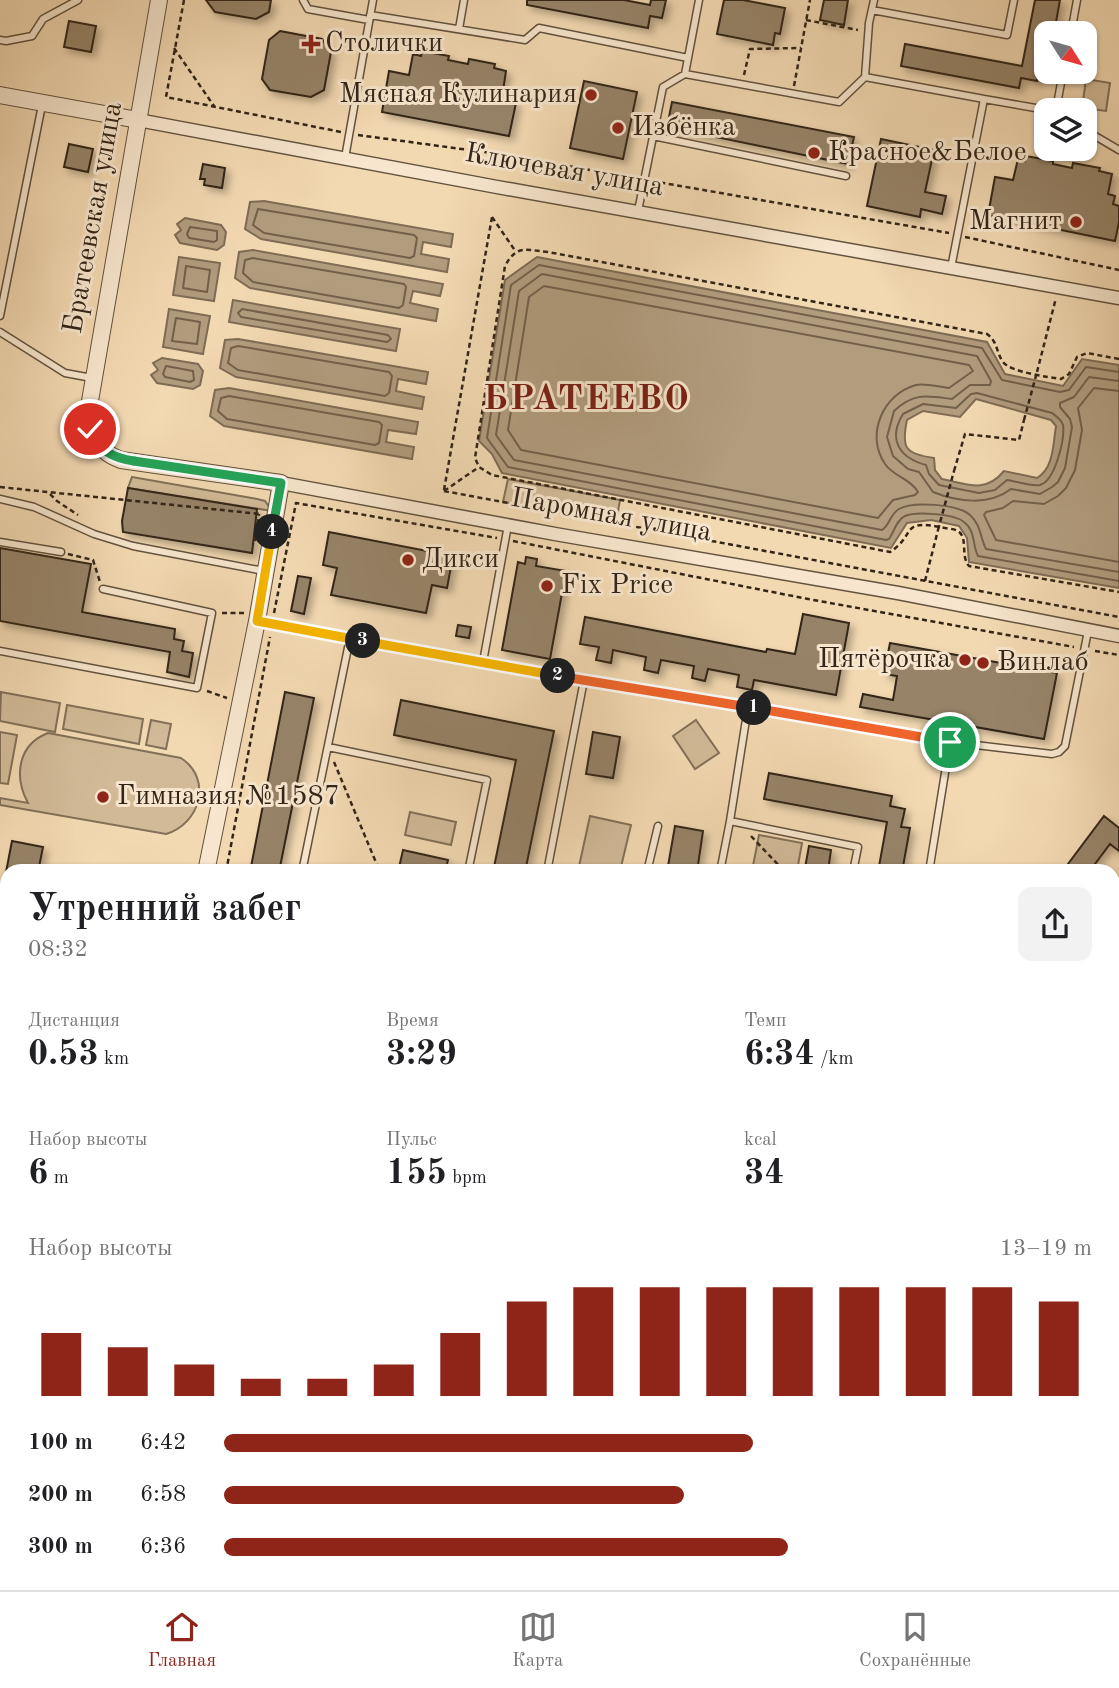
<!DOCTYPE html>
<html lang="ru">
<head>
<meta charset="utf-8">
<style>
	body { margin:0; font-family:"Old Standard TT",serif; background:#f2f2f2; color:#202124; height:100vh; display:flex; flex-direction:column; font-size:26px; white-space:nowrap }
	* { box-sizing:border-box; margin:0 }
	p { font-size:23px; color:#757577 }
	.icon { flex:none; width:38px; height:38px; fill:none; stroke:currentColor; stroke-width:2; stroke-linecap:round; stroke-linejoin:round }
	.map { position:relative; flex:1; overflow:hidden }
	.drawer { position:absolute; left:0px; top:864px; width:1120px; height:726px; display:flex; flex-direction:column; background:#fff; border-radius:21px 21px 0 0; box-shadow:0 2px 5px #0004 }
	.drawer>* { flex:none }
	.needle { width:46px; rotate:127deg }
	.fabs { position:absolute; left:1034px; top:21px; display:grid; gap:14px }
	.fabs a { display:grid; place-items:center; width:63px; height:63px; border-radius:14px; background:#fff; box-shadow:0 2px 5px #0004; font-size:35px }
	.pin { position:absolute; display:grid; place-items:center; width:60px; height:60px; color:#fff; margin:-30px; border:4px solid #fff; border-radius:50%; box-shadow:0 2px 7px #0007 }
	.km { position:absolute; width:35px; height:35px; margin:-18px; border-radius:50%; background:#222; color:#fff; font-size:19px; line-height:35px; text-align:center }
	.round { display:grid; place-items:center; flex:none; width:74px; height:74px; border-radius:14px; background:#f2f2f2 }
	.summary { display:flex; align-items:center; justify-content:space-between; height:119px; padding:0 28px }
	h1 { font-size:38px; font-weight:800; line-height:52px }
	.stats { display:grid; grid-template-columns:repeat(3,1fr); gap:10px; height:119px; padding:7px 28px }
	.stats div { display:grid; align-content:center }
	.stats b { font-size:35px; font-weight:800 }
	.stats small { font-size:19px; font-weight:400 }
	.stats p { font-size:19px }
	.chart { height:196px; padding:14px 28px }
	.chart p { display:flex; justify-content:space-between }
	.chart svg { width:100%; height:126px; margin-top:7px; stroke:#8f2418; stroke-width:6 }
	ul { padding:0 28px; list-style:none; font-size:23px }
	li { display:grid; grid-template-columns:112px 84px 1fr; align-items:center; height:52px }
	li i { height:18px; border-radius:9px; background:#8f2418 }
	.tabs { display:flex; justify-content:space-around; align-items:center; height:98px; border-top:2px solid #e0e0e0; background:#fff; font-size:19px; color:#757577 }
	.tabs a { display:grid; justify-items:center; gap:4px }
	.tabs .on { color:#8f2418 }
	.map>svg:first-child { display:block }
	.green { fill:#d2ba98; stroke:#827058; stroke-width:2 }
	.water { fill:#b19c7e; stroke:#7e6c55; stroke-width:2; fill-rule:evenodd }
	.lines { fill:none; stroke-linecap:round; stroke-linejoin:round }
	.shore { stroke:#72604b; stroke-width:2 }
	.building { fill:#968368; stroke:#322518; stroke-width:2; filter:url(#shadow) }
	.service-casing { stroke:#62523e; stroke-width:9 }
	.minor-casing { stroke:#62523e; stroke-width:15 }
	.tertiary-casing { stroke:#62523e; stroke-width:18 }
	.path { stroke:#322518; stroke-width:2.5; stroke-dasharray:5 3.5; stroke-linecap:butt }
	.service { stroke:#f7e6cd; stroke-width:6 }
	.minor { stroke:#f7e6cd; stroke-width:12 }
	.tertiary { stroke:#f7e6cd; stroke-width:16 }
	.path-bridge { stroke:#322518; stroke-width:2.5; stroke-dasharray:5 3.5; stroke-linecap:butt }
	.split-1-casing { stroke:#fff; stroke-width:14 }
	.split-2-casing { stroke:#fff; stroke-width:14 }
	.split-3-casing { stroke:#fff; stroke-width:14 }
	.split-4-casing { stroke:#fff; stroke-width:14 }
	.split-5-casing { stroke:#fff; stroke-width:14 }
	.split-6-casing { stroke:#fff; stroke-width:14 }
	.split-1 { stroke:#f0652b; stroke-width:9 }
	.split-2 { stroke:#f0652b; stroke-width:9 }
	.split-3 { stroke:#f5b400; stroke-width:9 }
	.split-4 { stroke:#f5b400; stroke-width:9 }
	.split-5 { stroke:#22a559; stroke-width:9 }
	.split-6 { stroke:#22a559; stroke-width:9 }
	.poi-dot { fill:#8f2418; stroke:#f7e6cd; stroke-width:2.5 }
	.labels { text-anchor:middle; dominant-baseline:central; stroke-width:6; stroke-linejoin:round; paint-order:stroke }
	.poi-label { font-size:28px; fill:#322518; stroke:#f7e6cd; text-anchor:start }
	.street-label { font-size:28px; fill:#322518; stroke:#f7e6cd }
	.district-label { font-size:35px; font-weight:bold; letter-spacing:2px; fill:#7a1f14; stroke:#f7e6cd }
</style>
</head>
<body>
<div class="map">
<svg width="1119" height="1590" viewBox="0 0 1119 1590">
	<defs>
		<filter id="shadow"><feDropShadow dx="4.5" dy="4.5" stdDeviation="3.5" flood-color="#0004"/></filter>
	</defs>
	<rect width="100%" height="100%" fill="#f3d9b2"/>
	<filter id="stains"><feTurbulence type="fractalNoise" baseFrequency=".00286" numOctaves="4"/><feColorMatrix values="0 0 0 0 .2 0 0 0 0 .09 0 0 0 0 .02 0 0 0 .5 -.17"/></filter>
	<radialGradient id="worn" r=".72"><stop offset=".6" stop-color="#630" stop-opacity="0"/><stop offset="1" stop-color="#630" stop-opacity=".3"/></radialGradient>
	<path class="green" d="M1086 79 1110 83 1106 111 1082 108Z
		M132 477 257 499 265 501 272 511 128 488Z
		M508 479 620 500 616 523 503 502Z
		M1 692 60 703 55 732 0 721Z
		M67 705 143 719 139 744 63 729Z
		M151 720 171 724 166 749 146 745Z
		M696 720 719 753 695 769 673 736Z
		M0 732 17 735 8 784 0 783Z
		M48 733 181 758C213 779 200 824 166 834L0 805V798L28 803C14 777 17 745 48 733Z
		M410 812 456 822 451 845 405 835Z
		M590 816 631 825 620 871H578Z
		M759 835 802 843 797 871H752Z
		M1119 1174V1256L1113 1255V1197Z"/>
	<path class="water" d="M264 201 453 234 451 247 423 242 421 254 449 259 447 272 261 239 245 229 250 202Z
		M185 218 221 225 226 232 224 245 217 250 180 243 175 235 181 230 177 224Z
		M253 250 443 284 440 296 413 291 410 303 438 309 436 321 250 288 235 278 239 252Z
		M179 257 220 263 214 301 173 295Z
		M537 257 987 342 1005 374 1063 386 1082 359 1119 365V588L969 562 967 538 959 526 931 520 907 523 891 548 502 473 492 454 479 441 505 280ZM976 399 1051 420 1056 426C1053 444 1054 468 1037 478L1004 471C985 494 967 484 942 479L935 470 934 458C905 454 901 448 907 420L923 411 960 417Z
		M233 300 400 329 396 351 229 322Z
		M169 309 210 316 203 354 163 347Z
		M238 339 428 372 426 384 398 379 396 391 424 397 422 409 236 377 220 368 225 340Z
		M162 358 198 364 203 371 200 385 193 389 157 383 151 375 158 370 153 363Z
		M229 388 418 422 416 434 388 430 386 442 414 447 412 459 224 426 210 416 215 390Z"/>
	<g class="lines">
		<path class="shore" d="M258 209 414 235 417 238 414 256 410 258 264 233 253 225Z
			M190 227 217 231V240L214 242 189 238 187 234Z
			M253 258 404 284 406 287 403 305 399 308 253 282 243 273 245 260Z
			M186 266 210 270 207 292 183 288Z
			M544 286 969 365 973 371 949 388C938 387 926 383 916 385 883 394 865 435 885 464 894 477 910 478 918 492L915 495 893 500 878 518 521 450 508 430 529 297Z
			M242 309 388 335 391 339 387 342 241 317 238 313Z
			M176 318 200 322 197 344 172 341Z
			M238 346 389 372 392 376 389 393 385 396 238 370 228 363 231 348Z
			M166 366 193 371 194 380 190 382 165 377 163 374Z
			M1119 372 1086 367 1069 390 1060 392 1002 380 982 348 539 265 511 285 487 438 508 467 886 540 889 539C894 532 897 519 905 516 916 511 955 514 964 522 976 531 972 545 978 556L1119 581
			M1119 381 1089 377 1074 397 1060 403V407L1070 419 1072 427 1065 468 1058 482 1052 487 1040 494 1011 489C989 506 958 502 933 492L919 472 908 469 893 456 887 437 894 411C914 392 927 396 952 399L970 385H990L991 381 977 356 542 274 519 291 496 435 514 460 882 530C890 525 890 514 899 509 912 501 958 504 970 515 981 525 980 537 986 549L1119 572
			M1119 391 1094 388 1078 408 1082 430 1075 470 1066 488 1058 496 1044 504 1013 501 1003 508 986 512 984 515 996 540 1119 562
			M977 393 1052 413C1056 416 1062 420 1063 425 1065 439 1055 481 1040 485 1031 487 1016 481 1007 480L995 490 979 493 939 485 929 474 926 465C900 458 887 440 903 414L923 404 956 408 971 394Z
			M229 396 379 422 382 425 379 443 375 445 227 419 218 411 221 398Z"/>
	</g>
	<path class="building" d="M206 0H271L269 12 256 19 215 12Z
		M527 0H624L650 5 651 0H666L662 18 650 16 648 28 527 5Z
		M724 0H743L785 8 780 34 775 33 773 45 717 34Z
		M824 0H848L844 25 820 20Z
		M1035 0H1060L1054 33H1046V68L1039 66 1037 81 1021 78 1019 88 901 66 905 44 1022 66Z
		M69 21 96 26 91 52 64 47Z
		M280 31 322 39 331 52 324 90 311 97 270 90 262 79 269 40Z
		M422 51 449 56 448 60 468 64 469 59 495 64 494 68 506 71 503 91 509 92 507 101 516 103 509 136 382 112 389 71 409 75 413 54 421 56Z
		M584 81 637 92 623 159 570 148Z
		M672 102 854 137 848 164 667 127Z
		M881 139 934 150 925 192 946 196 942 214 921 209 920 217 867 206Z
		M69 144 93 149 88 172 64 167Z
		M1026 156 1053 161V164L1072 168 1073 163 1100 168 1099 171 1112 174 1108 194 1115 196 1113 204 1119 206V222L1115 241 988 215 995 177 1013 180 1018 159 1025 161Z
		M203 164 225 168 222 188 204 185 205 179H200Z
		M128 488 257 509 252 553 123 532 122 521Z
		M329 532 453 556 447 588 432 585 426 613 331 595 337 568 323 565Z
		M0 548 91 564 82 612 175 629 174 639 184 641 182 651 193 653 189 677 167 672 170 652 0 621Z
		M526 557 537 559 536 566 566 571 550 659 502 650 518 562 525 564Z
		M298 576 311 578 304 614 291 611Z
		M803 614 849 623 836 695 754 680 752 690 737 687 739 675 708 669 705 681 692 678 694 666 661 660 658 673 644 670 646 657 613 650 611 663 596 660 599 647 580 644 585 617 766 652 767 649 795 654Z
		M458 625 471 627 469 638 456 636Z
		M890 643 1057 673 1044 739 860 707 863 694 893 700 897 676 884 674Z
		M285 692 314 698 279 872H250Z
		M401 700 554 731 525 872H493L516 760 394 735Z
		M593 732 620 737 613 778 586 774Z
		M769 773 892 796 890 806 905 809 901 827 910 828 902 872H878L887 822 764 799Z
		M1104 816 1119 828V851L1110 844 1089 872H1062Z
		M675 826 703 831 697 872H667Z
		M12 841 43 847 38 872H6Z
		M809 846 831 850 828 871 805 868Z
		M403 850 448 860 445 872H398Z"/>
	<g class="lines">
		<g class="service-casing">
			<path id="service" d="M303 0 308 9 369 20
				M872 10 1007 35 1014 0
				M370 15 525 40 539 28 688 58
				M459 29 464 0
				M1071 33 1077 0
				M0 40 6 41 32 36 43 19 78 0
				M685 74 699 0
				M865 77 869 23 874 0
				M1056 110 1063 72
				M1085 130 1119 150
				M653 136 846 176
				M345 158 373 0
				M638 211 663 87 685 74 839 102 865 77 984 99
				M951 268 984 99 1047 110
				M0 316 42 105
				M0 332 65 373 92 378
				M0 499 34 507 94 534 133 546 264 571
				M0 542 61 552
				M257 621 584 680 950 742 929 872
				M0 651 197 688 212 613 103 589
				M483 662 508 525
				M950 742 1052 754 1059 752 1065 746 1088 631
				M328 747 487 780 468 872
				M730 821 748 707
				M302 872 350 638
				M547 872 584 680
				M647 872 658 826
				M720 872 730 821 858 847 853 872
				M0 1267 7 1268
				M0 1370 7 1371
				M1113 1564 1119 1566
				M165 1590 167 1584
				M379 1590 381 1584
				M518 1590 519 1584
				M585 1590 586 1584
				M812 1590 814 1584
				M1098 1590 1099 1584"/>
		</g>
		<g class="minor-casing">
			<path id="minor" d="M138 120 497 187 1119 298
				M281 483 555 534 898 593 1119 636"/>
		</g>
		<g class="tertiary-casing">
			<path id="tertiary" d="M159 0 90 401C88 428 93 450 121 460L281 483 257 621 206 872
				M0 95 138 120
				M0 1214 7 1221
				M73 1590 74 1584"/>
		</g>
		<path class="path" d="M184 0 166 97 341 132
			M806 20 858 30
			M174 48 214 106
			M744 75 750 49 801 48
			M794 86 810 0
			M358 135 506 155 635 178
			M652 181 949 233
			M492 217 516 252
			M965 237 1119 270
			M1119 359 1087 353 1077 357 1069 374 1061 379C1048 377 1010 372 1003 362 996 352 998 342 987 334L548 252C526 250 517 244 505 266L475 458 479 467 492 475 890 552C918 534 898 518 945 528 951 529 958 529 961 534 967 543 961 557 969 566L1119 592
			M1037 372 1056 298
			M954 471 965 434 1019 440 1024 420
			M0 487 260 514
			M444 490 492 217
			M444 491 1119 617
			M444 491 479 467
			M50 494 57 501 78 515
			M255 541 259 514
			M513 541 808 599 1074 647
			M68 554 93 560 100 582
			M925 581 938 530
			M222 613H244
			M274 613 296 503 497 538
			M1095 651 1119 655
			M207 691 227 698
			M334 762 380 872
			M751 836 785 872
			M226 872 270 637
			M0 1158 7 1165
			M0 1241 7 1247
			M1113 1276 1119 1281
			M312 1584 317 1590
			M56 1590 57 1584
			M108 1590 110 1584"/>
		<use href="#service" class="service"/>
		<use href="#minor" class="minor"/>
		<use href="#tertiary" class="tertiary"/>
		<path class="path-bridge" d="M1024 420 1037 372
			M938 530 954 471"/>
	</g>
	<g class="lines">
		<g class="split-1-casing">
			<path id="split-1" d="M754 708 950 742"/>
		</g>
		<g class="split-2-casing">
			<path id="split-2" d="M558 676 754 708"/>
		</g>
		<g class="split-3-casing">
			<path id="split-3" d="M363 641 558 676"/>
		</g>
		<g class="split-4-casing">
			<path id="split-4" d="M272 532 257 621 363 641"/>
		</g>
		<g class="split-5-casing">
			<path id="split-5" d="M134 461 281 483 272 532"/>
		</g>
		<g class="split-6-casing">
			<path id="split-6" d="M90 429C97 450 113 458 134 461"/>
		</g>
		<use href="#split-1" class="split-1"/>
		<use href="#split-2" class="split-2"/>
		<use href="#split-3" class="split-3"/>
		<use href="#split-4" class="split-4"/>
		<use href="#split-5" class="split-5"/>
		<use href="#split-6" class="split-6"/>
	</g>
	<g class="poi-dot">
		<path d="M307.5 33.5h7v7h7v7h-7v7h-7v-7h-7v-7h7z"/>
		<circle cx="591" cy="95" r="7"/>
		<circle cx="618" cy="128" r="7"/>
		<circle cx="814" cy="153" r="7"/>
		<circle cx="1076" cy="222" r="7"/>
		<circle cx="408" cy="560" r="7"/>
		<circle cx="547" cy="586" r="7"/>
		<circle cx="965" cy="660" r="7"/>
		<circle cx="983" cy="663" r="7"/>
		<circle cx="103" cy="797" r="7"/>
	</g>
	<g class="labels">
		<g class="poi-label">
			<text x="325" y="44">Столички</text>
			<text x="577" y="95" text-anchor="end">Мясная Кулинария</text>
			<text x="632" y="128">Избёнка</text>
			<text x="828" y="153">Красное&amp;Белое</text>
			<text x="1062" y="222" text-anchor="end">Магнит</text>
			<text x="422" y="560">Дикси</text>
			<text x="561" y="586">Fix Price</text>
			<text x="951" y="660" text-anchor="end">Пятёрочка</text>
			<text x="997" y="663">Винлаб</text>
			<text x="117" y="797">Гимназия №1587</text>
		</g>
		<g class="street-label">
			<text transform="translate(564 171) rotate(10)">Ключевая улица</text>
			<text transform="translate(94 218) rotate(-80)">Братеевская улица</text>
			<text transform="translate(611 516) rotate(10)">Паромная улица</text>
		</g>
		<g class="district-label">
			<text x="587" y="399">БРАТЕЕВО</text>
		</g>
	</g>
	<rect width="100%" height="100%" filter="url(#stains)"/>
	<rect width="100%" height="100%" fill="url(#worn)"/>
</svg>
<div class="fabs">
<a><svg class="needle" viewBox="-14 -14 28 28"><path d="M0-13l5 13h-10z" fill="#e53935"/><path d="M0 13l5-13h-10z" fill="#757577"/></svg></a>
<a><svg class="icon" aria-label="layers" viewBox="0 0 24 24"><path d="M12 4l9 5-9 5-9-5zM3 14l9 5 9-5"/></svg></a>
</div>
<div class="pin" style="left:950px;top:742px;background:#1e9e55"><svg class="icon" aria-label="arrive" viewBox="0 0 24 24"><path d="M6 21V4h12l-3 4 3 4H6"/></svg></div>
<div class="pin" style="left:90px;top:429px;background:#d93025"><svg class="icon" aria-label="check" viewBox="0 0 24 24"><path d="M5 12l5 5 9-10"/></svg></div>
<b class="km" style="left:754px;top:708px">1</b>
<b class="km" style="left:558px;top:676px">2</b>
<b class="km" style="left:363px;top:641px">3</b>
<b class="km" style="left:272px;top:532px">4</b>
<section class="drawer">
<div class="summary"><div><h1>Утренний забег</h1><p>08:32</p></div><a class="round"><svg class="icon" aria-label="share" viewBox="0 0 24 24"><path d="M12 15V3M7 8l5-5 5 5M5 13v7h14v-7"/></svg></a></div>
<div class="stats">
<div><p>Дистанция</p><b>0.53<small> km</small></b></div>
<div><p>Время</p><b>3:29</b></div>
<div><p>Темп</p><b>6:34<small> /km</small></b></div>
</div>
<div class="stats">
<div><p>Набор высоты</p><b>6<small> m</small></b></div>
<div><p>Пульс</p><b>155<small> bpm</small></b></div>
<div><p>kcal</p><b>34</b></div>
</div>
<div class="chart"><p><span>Набор высоты</span>13–19 m</p>
<svg viewBox="0 0 160 44" preserveAspectRatio="none"><path d="M5 44V22M15 44V27M25 44V33M35 44V38M45 44V38M55 44V33M65 44V22M75 44V11M85 44V6M95 44V6M105 44V6M115 44V6M125 44V6M135 44V6M145 44V6M155 44V11"/></svg>
</div>
<ul>
<li><b>100 m</b>6:42<i style="width:61%"></i></li>
<li><b>200 m</b>6:58<i style="width:53%"></i></li>
<li><b>300 m</b>6:36<i style="width:65%"></i></li>
</ul>
</section>
</div>
<nav class="tabs">
<a class="on"><svg class="icon" aria-label="home" viewBox="0 0 24 24"><path d="M3 11l9-7 9 7M6 9v11h12V9"/></svg>Главная</a>
<a><svg class="icon" aria-label="map" viewBox="0 0 24 24"><path d="M3 6l6-2 6 2 6-2v14l-6 2-6-2-6 2zM9 4v14M15 6v14"/></svg>Карта</a>
<a><svg class="icon" aria-label="saved" viewBox="0 0 24 24"><path d="M7 4h10v16l-5-4-5 4z"/></svg>Сохранённые</a>
</nav>
</body>
</html>
